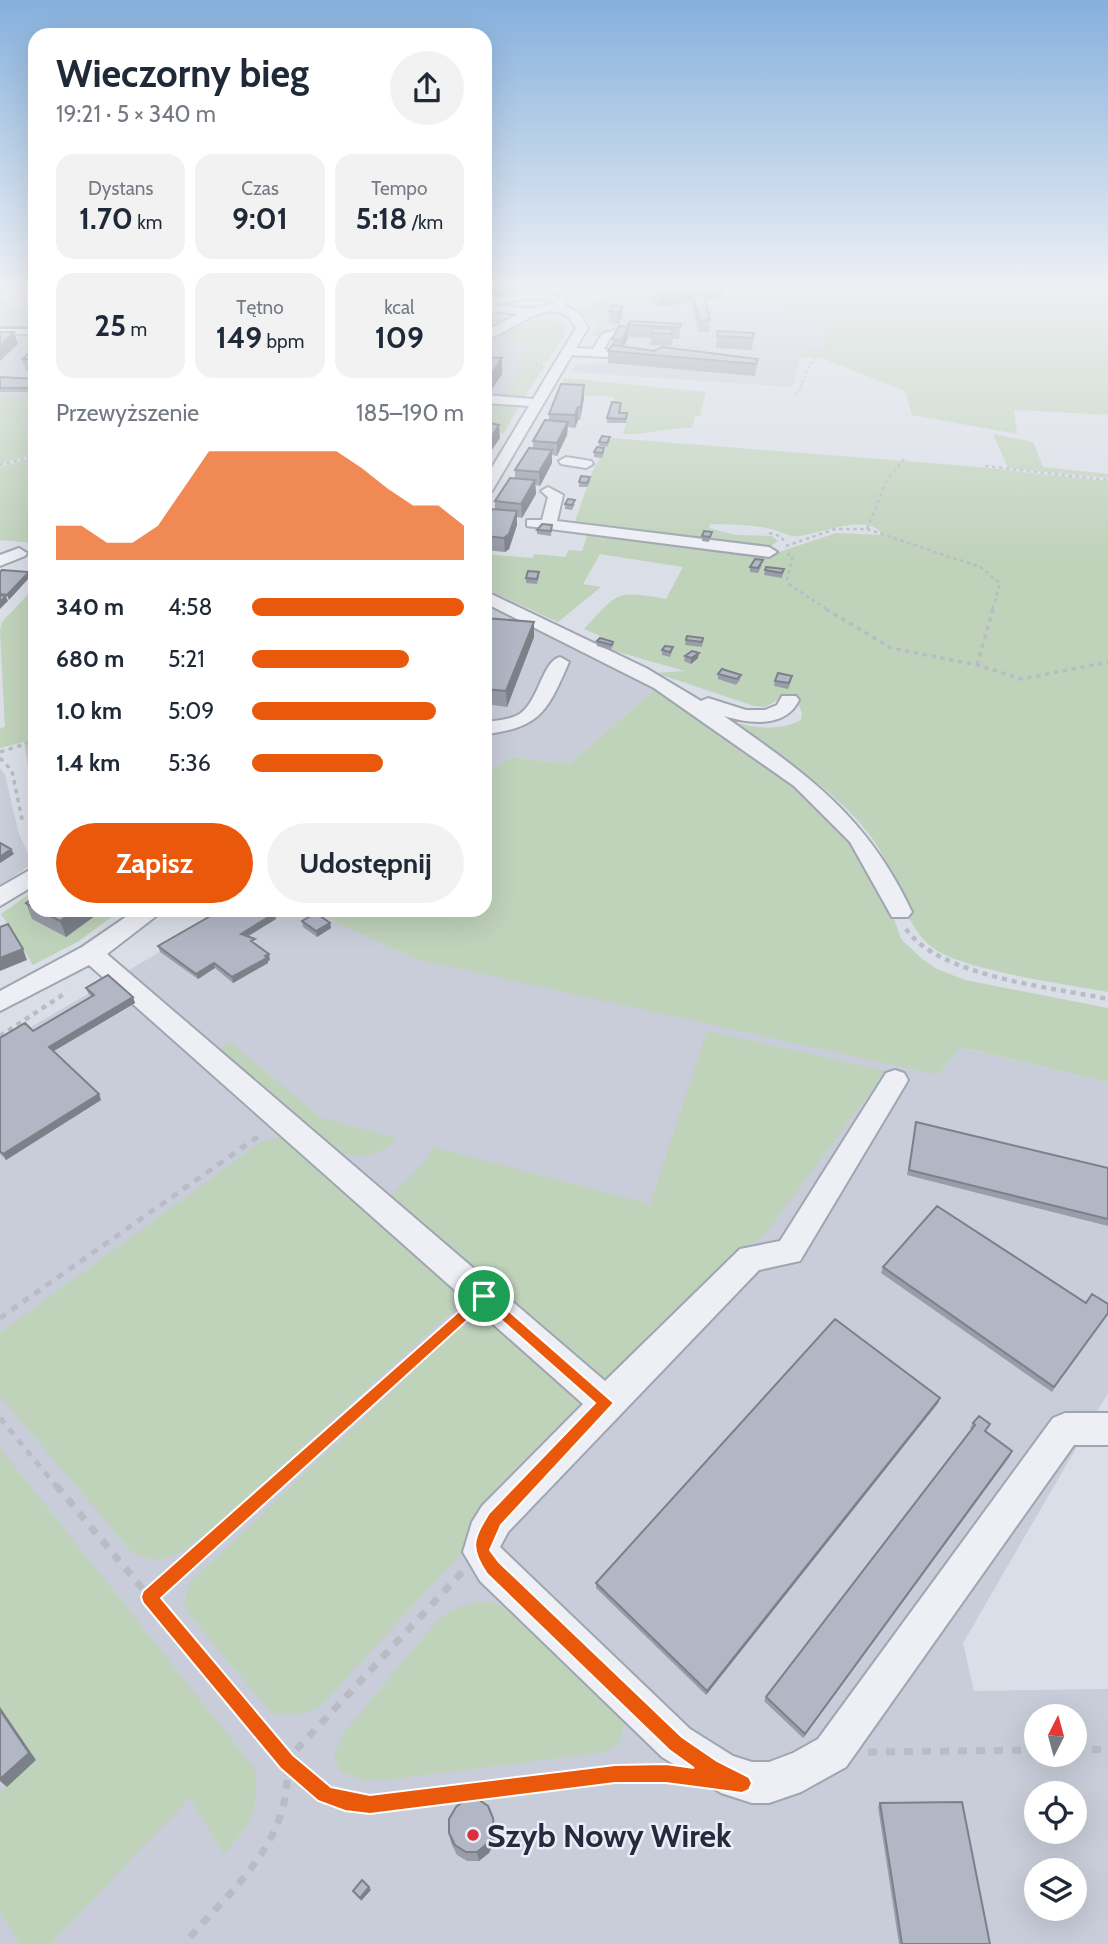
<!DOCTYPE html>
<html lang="pl">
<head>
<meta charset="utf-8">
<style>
	body { margin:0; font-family:Cabin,sans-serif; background:#f2f2f3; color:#1f2937; height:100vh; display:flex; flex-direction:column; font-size:26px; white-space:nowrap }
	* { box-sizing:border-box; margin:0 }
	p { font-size:23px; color:#747a83 }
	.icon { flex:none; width:38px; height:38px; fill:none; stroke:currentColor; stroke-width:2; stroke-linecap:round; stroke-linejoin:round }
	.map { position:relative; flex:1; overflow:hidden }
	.details { position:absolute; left:28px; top:28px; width:464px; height:889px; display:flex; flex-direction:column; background:#fff; border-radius:21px; box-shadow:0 7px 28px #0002 }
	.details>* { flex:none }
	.needle { width:46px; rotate:6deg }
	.buttons { position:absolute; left:1024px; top:1704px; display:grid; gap:14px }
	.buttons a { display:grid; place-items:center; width:63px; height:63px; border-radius:50%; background:#fff; box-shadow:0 7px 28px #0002; font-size:35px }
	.pin { position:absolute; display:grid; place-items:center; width:60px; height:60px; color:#fff; margin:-30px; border:4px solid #fff; border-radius:50%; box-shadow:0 2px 7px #0007 }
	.round { display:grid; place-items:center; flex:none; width:74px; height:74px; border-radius:37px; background:#f2f2f3 }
	.headline { display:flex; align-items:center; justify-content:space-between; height:119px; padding:0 28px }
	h1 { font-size:38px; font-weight:800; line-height:52px }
	.stats { display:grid; grid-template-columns:repeat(3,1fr); gap:10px; height:119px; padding:7px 28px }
	.stats div { display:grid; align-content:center; border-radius:18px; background:#f2f2f3; text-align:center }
	.stats b { font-size:30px; font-weight:800 }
	.stats small { font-size:19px; font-weight:400 }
	.stats p { font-size:19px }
	.chart { height:196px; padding:14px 28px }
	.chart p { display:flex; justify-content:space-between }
	.chart svg { width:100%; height:126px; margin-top:7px; fill:#ea580c; opacity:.7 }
	.cta { display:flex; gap:14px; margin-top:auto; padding:14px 28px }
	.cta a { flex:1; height:80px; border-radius:42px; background:#ea580c; color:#fff; font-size:28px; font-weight:800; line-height:80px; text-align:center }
	.cta a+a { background:#f2f2f3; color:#1f2937 }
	ul { padding:0 28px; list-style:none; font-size:23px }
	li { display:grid; grid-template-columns:112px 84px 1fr; align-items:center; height:52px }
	li i { height:18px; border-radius:9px; background:#ea580c }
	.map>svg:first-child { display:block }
	.built { fill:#c8cdd9; fill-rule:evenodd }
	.green { fill:#bfd2ba }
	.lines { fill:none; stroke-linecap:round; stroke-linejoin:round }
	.minor-casing { stroke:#9fa5b1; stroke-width:4 }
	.path-far5 { stroke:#b8bcc5; stroke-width:2; stroke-dasharray:2.5 2.5; stroke-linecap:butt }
	.path-far4 { stroke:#b8bcc5; stroke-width:2.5; stroke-dasharray:3.5 3.5; stroke-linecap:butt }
	.path-far3 { stroke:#b8bcc5; stroke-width:3.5; stroke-dasharray:4.5 4.5; stroke-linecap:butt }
	.path-far2 { stroke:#b8bcc5; stroke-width:4.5; stroke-dasharray:5 5; stroke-linecap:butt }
	.path-far1 { stroke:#b8bcc5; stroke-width:5; stroke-dasharray:7 7; stroke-linecap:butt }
	.path { stroke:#b8bcc5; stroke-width:7; stroke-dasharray:9 9; stroke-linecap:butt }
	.minor { fill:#edeff5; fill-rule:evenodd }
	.tram { stroke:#727c92; stroke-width:2 }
	.wall { fill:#989da9 }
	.shaded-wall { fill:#7c8089 }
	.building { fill:#b1b7c4; stroke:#7c8089; stroke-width:2 }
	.route { fill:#ea580c; stroke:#fff; stroke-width:2; fill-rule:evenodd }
	.poi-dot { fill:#dc2f3d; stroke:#eaedf5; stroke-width:2.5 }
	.labels { text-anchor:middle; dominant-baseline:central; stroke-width:5; stroke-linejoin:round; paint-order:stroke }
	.near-poi-label { font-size:32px; font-weight:bold; fill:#232b3e; stroke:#eaedf5; text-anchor:start }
</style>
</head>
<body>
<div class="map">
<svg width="1108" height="1944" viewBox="0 0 1108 1944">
	<rect width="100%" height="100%" fill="#dadee7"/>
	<path class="built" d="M719 291 737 294 809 322 825 334 818 348 804 347 792 387 572 372 576 365 608 363 617 337 597 336 611 309 617 306Z
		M485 316 525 321 526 326 545 331 506 404 485 402Z
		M0 336 35 337V397H0Z
		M485 606 490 607 655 689 570 764 512 757 485 775Z
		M0 768 5 775 19 834 33 863 0 886Z
		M232 910H310L415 959 958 1047 1108 1082V1393L963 1643 974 1691 1108 1689V1944H0V1045ZM1036 1717H1074V1755H1036ZM1036 1794H1074V1832H1036ZM1036 1871H1074V1909H1036Z"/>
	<path class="green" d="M0 288H11L2 296 9 305 35 312V326H0Z
		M619 288H1108V415L1014 410 1017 434 912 415 905 391 821 358H799L805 347 818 348 825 334C801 316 750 293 719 291 686 289 649 301 617 306L611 309 597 336H592L596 323 581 312Z
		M555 319 565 327 564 336 548 360 538 363 545 366 524 397 505 396 529 343 500 336 525 321Z
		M564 378 706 392 700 416H695L692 428C667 427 647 435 623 434L627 418 619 417 612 407 615 397 557 394Z
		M0 397H35V454L0 464Z
		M485 402 519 407 504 433 485 431Z
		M993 434 1033 442 1043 467 1108 474V478L1008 468Z
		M612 438 968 466 1108 481V992C1067 984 965 971 933 948 904 927 897 878 878 847 844 793 776 754 724 719 749 727 776 733 801 720L802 713 798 703 781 698 765 707 754 706 656 673 685 671 590 644 602 637 584 629C619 592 614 590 666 599L683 567 600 554 583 584 601 587 558 622 485 589V554L532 558 535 554 565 557 569 550 582 551 588 532 770 555 836 533 882 535C871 512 818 534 800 536 790 537 784 533 775 530 754 524 731 525 710 524L709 528 735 535 772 536 778 541 770 547 759 550 573 527 592 472Z
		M35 457V543L0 540V467Z
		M35 587V807L24 742 0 748V728L5 727 0 631 2 622Z
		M655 689 790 778 842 826 892 913 901 939 922 959 937 969 965 980 1108 1008V1082L959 1047 938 1075 415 959 310 910H485V775L512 757 570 764Z
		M35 890V910L66 937 103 910H121L79 941 33 965 1 914Z
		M707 1031 886 1071 769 1229 760 1239 736 1251 607 1385 391 1196 427 1160 433 1147 650 1204Z
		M230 1042 321 1118 398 1138C385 1151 367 1159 349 1155 325 1149 242 1069 218 1049Z
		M285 1136 451 1281 459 1300 454 1310 201 1539C173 1555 161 1569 131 1551L0 1396V1333L261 1142Z
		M482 1321 497 1325 575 1394 580 1405 569 1424 458 1557 324 1702C308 1715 293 1717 272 1713L191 1617 184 1602 190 1582 459 1328Z
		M0 1448 255 1769C258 1815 253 1820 224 1854L190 1798 50 1944H20L0 1911V1793L36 1760 0 1707Z
		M491 1601 509 1612 606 1698 625 1721 620 1742 606 1752 394 1779 361 1780 340 1771 334 1755 343 1734 437 1621C455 1607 468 1602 491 1601Z"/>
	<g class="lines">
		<g class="minor-casing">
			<path id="minor" d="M531 291 564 297 566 306 580 314 588 328 576 348 593 349 602 334 633 326 639 329 637 331 610 338 604 349 641 351 647 355 641 359 572 355 492 491 485 495V479L529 406 485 403V395L533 399 576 328C556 287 512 333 485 340V332L517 314 485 310V299ZM531 298 548 299 556 303 529 309 494 304Z
				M0 328H35V334H0Z
				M566 457 591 461 593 464 586 468 561 464 559 461Z
				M548 487 563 495 557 521 769 547 777 552 769 557 527 526V520H542L548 497 541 491Z
				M19 548 27 553 25 556 0 566V555Z
				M485 591 646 668 701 701 708 698 746 710H765L777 705 782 696H796L799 700C786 728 750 724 724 716 808 775 867 816 912 912L908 917H892L850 842 794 786 654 688 485 603Z
				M560 657 569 662C548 710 541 728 485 734V722C496 721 508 720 518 715 539 703 542 661 560 657Z
				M35 867V885L0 906V887Z
				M136 910H164L107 954 605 1381 740 1249 780 1241 886 1073 895 1070 904 1073 908 1080 904 1087 800 1261 759 1270 508 1532 500 1547 690 1729 733 1756 752 1762H769L793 1753 818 1739 1053 1418 1065 1413H1108V1445H1074L846 1767 801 1792 769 1803H752L721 1793 662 1757 480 1581 463 1552 472 1522 482 1506 583 1404 89 965 0 1011V991L82 947Z"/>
		</g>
		<path class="path-far5" d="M571 293 583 288
			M587 307 615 288
			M515 362 543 364
			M795 394 799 393C815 335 847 331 901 341"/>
		<path class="path-far4" d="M0 465 35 456
			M985 466 1108 480
			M485 516 491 504
			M867 529 886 482 904 459
			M769 533 780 536 785 542
			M786 546 835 529H867L980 567 1000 583 992 610
			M787 554 793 556 787 580 790 585 828 610"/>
		<path class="path-far3" d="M826 609 891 648 977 665 1022 679 1108 662
			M977 665 993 609
			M0 752 35 741
			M0 758 12 771 23 824"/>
		<path class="path-far2" d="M906 929C940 977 1051 987 1108 999
			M0 1036 67 992"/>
		<path class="path-far1" d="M0 1318 263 1133
			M0 1418 57 1487
			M272 1487 466 1312"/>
		<path class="path" d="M56 1485 286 1761C296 1838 230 1891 184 1944
			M462 1572 286 1761C313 1785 334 1800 370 1804L554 1780 665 1773
			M149 1597 274 1485
			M1074 1750 1108 1749
			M868 1752 1036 1750"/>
		<use href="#minor" class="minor"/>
		<path class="tram" d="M485 296 529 288
			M0 328H35"/>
	</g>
	<path class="wall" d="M677 288H724L723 297 705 300 710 320 709 332H698L692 306V302L658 307 651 302 652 291Z
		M623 306 622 317 618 324 609 323V312Z
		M681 324 679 339H673L671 346 651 345V338L628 337 624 346 654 351 758 359 755 376 608 363V351L612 345V339L628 327V325Z
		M718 331 754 333 752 350 716 348Z
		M35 347V371H26L25 366 23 365 22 356H26Z
		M485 357 502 374 490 392H485Z
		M0 377 35 379V392H0Z
		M584 385V398L580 420H578L575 428 568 427 567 435 557 456 552 455V463L540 486 535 485 536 494 522 518 517 517V525L509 549 505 552 485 550V521L495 510V501L515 478V470L533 448V441L549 421V414Z
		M621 407 620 413H627L626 423H607V418Z
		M610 437V441L607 447 599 446V442Z
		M604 448V452L602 458 594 457V452Z
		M590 477V482L587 487H579V482Z
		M565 504H575L572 510 565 509Z
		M552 525 551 536 537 534V530Z
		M702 536H711L709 542 702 541Z
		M762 565 758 573 750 572V567Z
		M784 569 782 578 764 575 765 570Z
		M539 572V577L537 584 526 583V578Z
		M485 618 534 622V637L507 707 485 704Z
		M703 638 702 647 685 645 686 640Z
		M597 641 613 642 611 650 597 646Z
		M673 647 672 652 670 657 662 655V650Z
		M685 656 698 658 691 664 684 661Z
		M718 674 741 675 740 680 736 685 718 679Z
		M775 681H791L788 689 774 686Z
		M35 896V910H103L66 937 32 919 26 903Z
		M276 919 248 936 270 960 268 961V963L233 983 215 968 198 979 160 952 158 946Z
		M302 921 330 923 331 928 317 937 303 927Z
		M86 988 133 997 135 1003 54 1051 99 1094 101 1100 6 1160 0 1153V1038L33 1031 92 997 88 993Z
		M916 1122 1108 1168V1226L907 1175Z
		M883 1267 1086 1303 1108 1304 1052 1392 881 1273Z
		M940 1398 938 1403 706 1695 596 1588V1583Z
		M973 1423 986 1431 1012 1451 803 1738 764 1701 766 1697 972 1429 970 1428Z
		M880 1803 990 1944H899L878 1807Z
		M493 1818 495 1841 489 1853 479 1861H467L457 1855 451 1843 449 1833Z"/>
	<path class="shaded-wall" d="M715 288H724L723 297 694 302 693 295 692 302 658 307 659 296Z
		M623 306 622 317 618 324 619 312Z
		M628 327V339L621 352 622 340Z
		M14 332 18 344 0 361V346Z
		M502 358V374L490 392V376Z
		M584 385V398L580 420 581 408Z
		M578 407V420L575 428V415Z
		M568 422 567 435 557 456V443Z
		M499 425 500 438 485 460V446Z
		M552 450V463L540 486 539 472Z
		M535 480 536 494 522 518 521 504Z
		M517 511V525L509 549 505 552 504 538Z
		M29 572 30 577 9 600 7 595Z
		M6 596 8 601 0 609V602Z
		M534 622V637L507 707 506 691Z
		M699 653 698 658 691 664V658Z
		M11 849 14 854 0 863V857Z
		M75 910H103L66 937 60 921Z
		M275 913 276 919 242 940 241 934Z
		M330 923 331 928 317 937 316 931Z
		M23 949 27 960 0 971V958Z
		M269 954 270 960 268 961V963L233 983 232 977Z
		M214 963 215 968 198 979 196 974Z
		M133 997 135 1003 52 1052 49 1047Z
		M99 1094 101 1100 6 1160 3 1154Z
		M940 1398 938 1403 706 1695 707 1691Z
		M1012 1451 1010 1456 803 1738 805 1734Z
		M0 1707 36 1760 7 1787 0 1781Z
		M493 1818 495 1841 489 1853 479 1861 477 1852Z
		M369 1887 371 1890 361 1901 360 1898Z"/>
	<path class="building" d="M677 288H715L659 296 652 291Z
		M693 295H704L710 320H699Z
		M613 305 623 306 619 312H609Z
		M630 321 681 324 680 327 628 325Z
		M619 326 628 327 622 340 612 339Z
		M653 328 673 329 671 334 652 333Z
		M718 331 754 333 753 338 717 336Z
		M0 332H14L0 346Z
		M612 345 654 351 662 347 758 359 756 364 608 351Z
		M35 347V359H23Z
		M485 357 502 358 490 376H485Z
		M0 377 35 379V388H0Z
		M561 384 584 385 581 408 578 407 575 415 549 414Z
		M612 402 621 403 619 413H627L626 419 607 418Z
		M545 420 568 422 557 443 533 441Z
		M485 422 499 425 485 446Z
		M602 436 610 437 607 443 599 442Z
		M597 447 604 448 602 453 594 452Z
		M529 448 552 450 539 472 515 470Z
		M581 476 590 477 587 483 579 482Z
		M510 478 535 480 521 504 495 501Z
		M568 499 575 500 572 505 565 504Z
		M491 509 517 511 509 534 504 538 485 536V521Z
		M542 524 552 525 551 531 537 530Z
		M704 531 712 532 710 537 702 536Z
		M755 559 763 560 758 568 750 567Z
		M766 567 784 569 782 573 765 570Z
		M2 570 29 572 7 595 0 594V572Z
		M528 571 539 572 537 579 526 578Z
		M0 595 6 596 0 602Z
		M485 618 534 622 506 691 485 689Z
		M687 636 703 638 702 642 686 640Z
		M600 638 613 642 612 645 597 641Z
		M665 646 673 647 670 652 662 650Z
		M692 651 699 653 691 658 685 656Z
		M722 669 741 675 737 679 718 674Z
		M778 673 792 676 789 683 775 681Z
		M0 843 11 849 0 857Z
		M35 896V908L26 903Z
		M39 910H75L60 921Z
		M221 910H271L275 913 241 934 255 939 251 941 269 954 265 956 267 958 232 977 214 963 196 974 158 946Z
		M316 913 330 923 316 931 302 921Z
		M8 924 23 949 0 958V927Z
		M108 975 133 997 49 1047 99 1094 3 1154 0 1151V1038L25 1023 33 1031 94 995 86 988Z
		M916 1122 1108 1168V1219L909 1170Z
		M937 1206 1086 1303 1092 1294 1108 1304V1313L1054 1387 883 1267Z
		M835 1319 940 1398 707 1691 596 1583Z
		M979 1416 990 1424 985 1431 1012 1451 805 1734 766 1697 975 1425 973 1423Z
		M0 1710 29 1753 0 1779Z
		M466 1799 479 1800 488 1806 493 1818 494 1831 488 1843 477 1852H466L455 1845 449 1833V1819L456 1807Z
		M962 1802 990 1944H902L880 1803Z
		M362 1880 369 1887 360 1898 353 1891Z"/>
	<linearGradient id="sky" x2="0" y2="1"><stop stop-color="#85b0dd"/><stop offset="0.51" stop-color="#eef0f4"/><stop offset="1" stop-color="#eef0f4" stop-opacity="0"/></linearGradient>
	<rect width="1108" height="560" fill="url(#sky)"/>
	<path class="route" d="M484 1289 614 1403 501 1525 490 1550 499 1562 682 1737 717 1761 749 1777 752 1783 749 1790 742 1793 666 1783H615L370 1814 345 1811 318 1801 280 1768 143 1603 141 1597 143 1591ZM484 1305 595 1403 489 1513C473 1539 469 1548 487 1574L669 1750 694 1768 666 1764 615 1765 370 1795 331 1787 293 1755 161 1598Z"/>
	<circle class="poi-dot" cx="473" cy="1835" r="7"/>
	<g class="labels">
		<g class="near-poi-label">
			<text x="487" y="1835">Szyb Nowy Wirek</text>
		</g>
	</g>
</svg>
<div class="buttons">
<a><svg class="needle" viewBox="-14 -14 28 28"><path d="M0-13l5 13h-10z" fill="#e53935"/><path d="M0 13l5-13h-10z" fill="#747a83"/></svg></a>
<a><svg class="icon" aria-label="locate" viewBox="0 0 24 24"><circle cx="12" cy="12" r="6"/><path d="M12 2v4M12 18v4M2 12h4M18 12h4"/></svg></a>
<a><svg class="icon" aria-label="layers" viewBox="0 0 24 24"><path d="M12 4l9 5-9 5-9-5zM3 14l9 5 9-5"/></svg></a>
</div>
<div class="pin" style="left:484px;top:1296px;background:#1e9e55"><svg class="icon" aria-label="arrive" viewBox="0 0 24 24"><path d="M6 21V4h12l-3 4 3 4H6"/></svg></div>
<section class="details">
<div class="headline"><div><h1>Wieczorny bieg</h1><p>19:21 · 5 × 340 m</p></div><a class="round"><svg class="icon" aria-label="share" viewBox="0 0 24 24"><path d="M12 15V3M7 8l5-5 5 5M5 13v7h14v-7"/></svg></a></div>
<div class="stats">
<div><p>Dystans</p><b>1.70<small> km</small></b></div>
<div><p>Czas</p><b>9:01</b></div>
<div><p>Tempo</p><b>5:18<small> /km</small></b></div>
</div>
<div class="stats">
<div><b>25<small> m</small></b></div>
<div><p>Tętno</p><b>149<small> bpm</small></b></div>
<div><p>kcal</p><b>109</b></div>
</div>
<div class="chart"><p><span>Przewyższenie</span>185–190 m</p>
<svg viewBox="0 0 160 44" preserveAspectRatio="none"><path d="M0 44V32L10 32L20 38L30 38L40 32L50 19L60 6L70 6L80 6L90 6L100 6L110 6L120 12L130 19L140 25L150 25L160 32V44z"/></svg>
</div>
<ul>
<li><b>340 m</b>4:58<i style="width:100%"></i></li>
<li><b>680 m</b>5:21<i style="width:74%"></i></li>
<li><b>1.0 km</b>5:09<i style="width:87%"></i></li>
<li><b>1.4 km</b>5:36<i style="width:62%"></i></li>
</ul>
<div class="cta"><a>Zapisz</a><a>Udostępnij</a></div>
</section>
</div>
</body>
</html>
